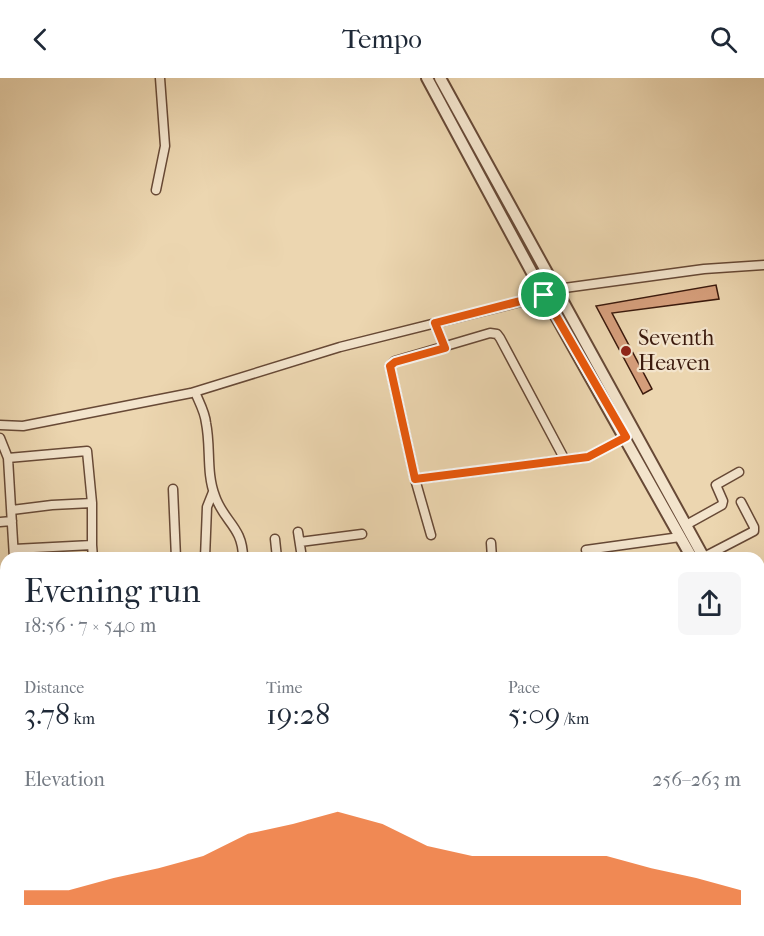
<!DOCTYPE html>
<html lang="en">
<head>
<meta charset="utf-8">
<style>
	body { margin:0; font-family:"IM FELL French Canon",serif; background:#f6f6f7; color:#1f2937; height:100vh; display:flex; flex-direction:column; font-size:22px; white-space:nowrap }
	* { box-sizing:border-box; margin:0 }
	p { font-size:20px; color:#747a83 }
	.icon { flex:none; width:33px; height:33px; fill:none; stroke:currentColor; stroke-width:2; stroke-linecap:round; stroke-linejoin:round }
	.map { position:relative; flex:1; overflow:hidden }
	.side { position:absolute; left:0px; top:474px; width:765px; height:384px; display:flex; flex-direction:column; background:#fff; border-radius:18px 18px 0 0; box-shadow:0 6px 24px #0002 }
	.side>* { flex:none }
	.pin { position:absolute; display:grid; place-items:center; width:51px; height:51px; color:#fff; margin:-26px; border:3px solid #fff; border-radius:50%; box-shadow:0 2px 6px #0007 }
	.round { display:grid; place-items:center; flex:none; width:63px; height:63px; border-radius:9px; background:#f6f6f7 }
	.overview { display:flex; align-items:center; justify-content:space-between; height:102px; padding:0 24px }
	h1 { font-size:33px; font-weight:600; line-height:45px }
	.figures { display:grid; grid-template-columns:repeat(3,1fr); gap:9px; height:102px; padding:6px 24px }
	.figures div { display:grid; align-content:center }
	.figures b { font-size:30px; font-weight:600 }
	.figures small { font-size:16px; font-weight:400 }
	.figures p { font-size:16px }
	.chart { height:168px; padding:12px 24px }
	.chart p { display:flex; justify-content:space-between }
	.chart svg { width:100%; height:108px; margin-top:6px; fill:#ea580c; opacity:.7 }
	header { display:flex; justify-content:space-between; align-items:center; height:78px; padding:0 24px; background:#fff; font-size:27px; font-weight:600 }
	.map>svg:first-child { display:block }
	.building { fill:#d59e7b; stroke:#3b1a0d; stroke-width:1.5 }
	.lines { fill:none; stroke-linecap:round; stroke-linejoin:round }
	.minor-casing { stroke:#674936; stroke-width:11 }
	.tertiary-casing { stroke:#674936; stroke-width:14 }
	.primary-casing { stroke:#3b1a0d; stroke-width:15 }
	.minor { stroke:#f3e4cc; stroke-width:8 }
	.tertiary { stroke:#f3e4cc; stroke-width:10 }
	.primary { stroke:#e6bb78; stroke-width:12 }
	.route-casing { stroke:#fff; stroke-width:12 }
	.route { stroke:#ea580c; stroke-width:8 }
	.poi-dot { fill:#8f2418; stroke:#f3e4cc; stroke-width:2 }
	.labels { text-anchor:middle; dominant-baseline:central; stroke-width:4.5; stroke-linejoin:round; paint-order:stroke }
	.poi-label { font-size:22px; fill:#3b1a0d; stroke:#f3e4cc; text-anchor:start }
</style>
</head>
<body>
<header><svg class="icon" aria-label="back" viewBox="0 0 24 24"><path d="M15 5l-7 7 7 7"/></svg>Tempo<svg class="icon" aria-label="search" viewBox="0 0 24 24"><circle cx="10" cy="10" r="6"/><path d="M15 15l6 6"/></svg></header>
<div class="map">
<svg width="764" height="858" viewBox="0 0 764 858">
	<rect width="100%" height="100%" fill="#ecd6b0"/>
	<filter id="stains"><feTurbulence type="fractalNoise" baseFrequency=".00333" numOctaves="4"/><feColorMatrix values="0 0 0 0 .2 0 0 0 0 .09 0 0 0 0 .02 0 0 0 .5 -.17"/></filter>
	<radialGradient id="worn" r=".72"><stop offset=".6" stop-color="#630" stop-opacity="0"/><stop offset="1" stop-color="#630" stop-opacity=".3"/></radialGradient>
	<path class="building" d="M716 207 719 221 612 235 652 311 643 316 596 228Z"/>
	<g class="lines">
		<g class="minor-casing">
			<path id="minor" d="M156 112 165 68 160 0
				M435 245 445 270
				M195 314C199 324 205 334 206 345 211 369 206 395 215 418 224 444 243 449 243 480
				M0 347 23 348 191 315 340 269 532 221 557 211 704 191 764 187
				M0 360 8 380 14 480
				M8 380 87 373 92 425
				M565 382 500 260 497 256 490 255 395 283 390 288 415 401 565 382 588 379 626 359
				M415 401 431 457
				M173 411 176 480
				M12 432 52 427 92 425V467L14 471
				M0 444 12 443
				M686 447 722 427 723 423 716 407 739 394
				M298 454 302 480
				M275 461 277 480
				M300 464 362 456
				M491 465 492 480
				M92 467 93 480
				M586 472 680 459
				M704 479 754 453V449L741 424
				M205 480 207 429 213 414
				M0 514 6 513
				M0 654H6
				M0 690 6 689
				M759 752 764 750
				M0 846 6 838
				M301 852V858
				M388 852 390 858
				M722 852 724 858
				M408 858 431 852"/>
		</g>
		<g class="tertiary-casing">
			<path id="tertiary" d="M427 0 544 217 692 480
				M440 0 704 480
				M759 578 764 587
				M759 599 764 608
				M759 805 764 803
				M600 858 620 852"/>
		</g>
		<g class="primary-casing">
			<path id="primary" d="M759 780 764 778
				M759 791 764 789
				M500 858 525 852
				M548 858 573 852"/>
		</g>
		<use href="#minor" class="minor"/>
		<use href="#tertiary" class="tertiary"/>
		<use href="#primary" class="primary"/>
	</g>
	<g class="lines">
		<g class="route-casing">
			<path id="route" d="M544 217 626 359 588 379 415 401 390 288 395 284 445 270 435 245Z"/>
		</g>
		<use href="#route" class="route"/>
	</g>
	<circle class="poi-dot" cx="626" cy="273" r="6"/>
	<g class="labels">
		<g class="poi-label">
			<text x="638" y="260">Seventh<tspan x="638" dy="25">Heaven</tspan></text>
		</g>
	</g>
	<rect width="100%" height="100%" filter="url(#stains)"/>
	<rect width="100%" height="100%" fill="url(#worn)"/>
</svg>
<div class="pin" style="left:544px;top:217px;background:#1e9e55"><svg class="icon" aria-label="arrive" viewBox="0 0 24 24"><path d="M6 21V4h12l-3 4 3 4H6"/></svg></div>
<section class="side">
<div class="overview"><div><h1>Evening run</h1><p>18:56 · 7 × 540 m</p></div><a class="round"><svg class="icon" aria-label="share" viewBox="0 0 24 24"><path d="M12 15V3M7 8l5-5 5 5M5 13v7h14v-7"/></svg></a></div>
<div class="figures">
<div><p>Distance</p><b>3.78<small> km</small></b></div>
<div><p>Time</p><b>19:28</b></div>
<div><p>Pace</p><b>5:09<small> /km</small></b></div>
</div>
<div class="chart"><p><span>Elevation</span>256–263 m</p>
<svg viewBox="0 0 160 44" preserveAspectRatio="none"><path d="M0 44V38L10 38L20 33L30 29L40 24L50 15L60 11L70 6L80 11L90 20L100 24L110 24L120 24L130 24L140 29L150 33L160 38V44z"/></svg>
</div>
</section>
</div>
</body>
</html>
